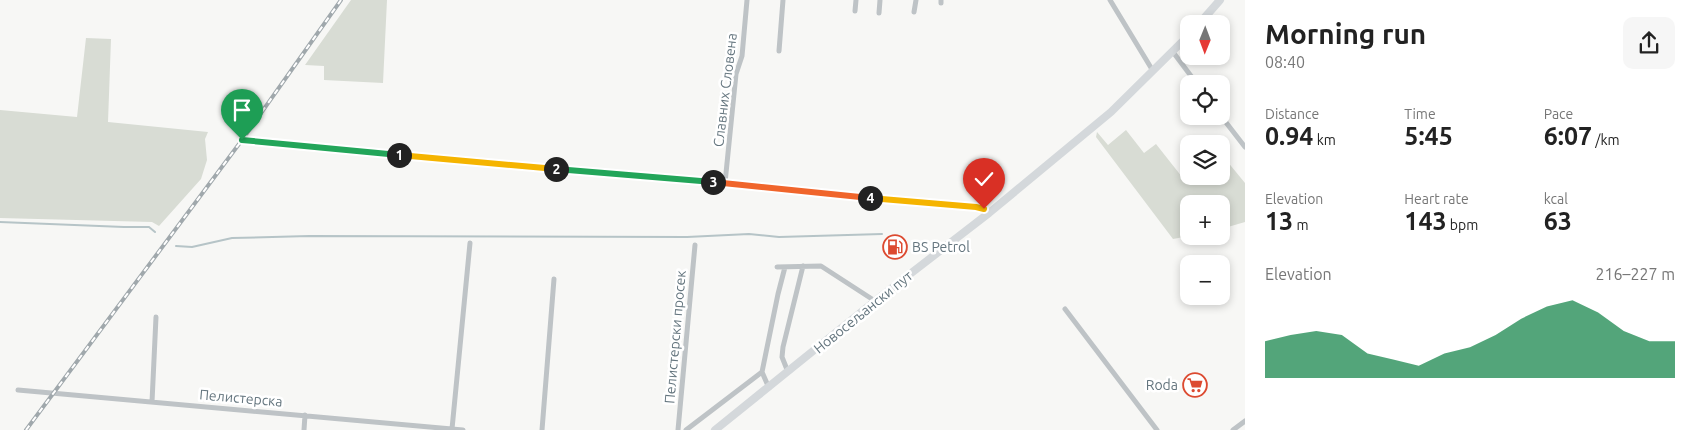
<!DOCTYPE html>
<html lang="en">
<head>
<meta charset="utf-8">
<style>
	body { margin:0; font-family:Ubuntu,sans-serif; background:#f6f6f6; color:#222; height:100vh; display:flex; flex-direction:column; font-size:19px; white-space:nowrap }
	* { box-sizing:border-box; margin:0 }
	p { font-size:16px; color:#767676 }
	.icon { flex:none; width:28px; height:28px; fill:none; stroke:currentColor; stroke-width:2; stroke-linecap:round; stroke-linejoin:round }
	.map { position:relative; flex:1; overflow:hidden }
	.panel { display:flex; flex-direction:column; background:#fff; width:450px }
	.panel>* { flex:none }
	.needle { width:32px; rotate:181deg }
	.buttons { position:absolute; left:1180px; top:15px; display:grid; gap:10px }
	.buttons a { display:grid; place-items:center; width:50px; height:50px; border-radius:10px; background:#fff; box-shadow:0 2px 8px #0003; font-size:25px }
	.pin { position:absolute; display:grid; place-items:center; width:42px; height:42px; color:#fff; margin:-51px -21px; border-radius:50% 50% 50% 0; rotate:-45deg; box-shadow:0 0 5px #0007 }
	.pin .icon { rotate:45deg }
	.km { position:absolute; width:25px; height:25px; margin:-12px; border-radius:50%; background:#222; color:#fff; font-size:14px; line-height:25px; text-align:center }
	.round { display:grid; place-items:center; flex:none; width:52px; height:52px; border-radius:10px; background:#f6f6f6 }
	.summary { display:flex; align-items:center; justify-content:space-between; height:85px; padding:0 20px }
	h1 { font-size:28px; font-weight:600; line-height:38px }
	.metrics { display:grid; grid-template-columns:repeat(3,1fr); gap:8px; height:85px; padding:5px 20px }
	.metrics div { display:grid; align-content:center }
	.metrics b { font-size:25px; font-weight:600 }
	.metrics small { font-size:14px; font-weight:400 }
	.metrics p { font-size:14px }
	.chart { height:140px; padding:10px 20px }
	.chart p { display:flex; justify-content:space-between }
	.chart svg { width:100%; height:90px; margin-top:5px; fill:#0b8043; opacity:.7 }
	main { display:flex; flex:1; min-height:0 }
	.map>svg:first-child { display:block }
	.green { fill:#d8dcd4 }
	.lines { fill:none; stroke-linecap:round; stroke-linejoin:round }
	.stream { stroke:#b6c4c7; stroke-width:2 }
	.street { stroke:#bec3c6; stroke-width:5 }
	.primary { stroke:#d4d8db; stroke-width:8 }
	.rail-casing { stroke:#a0a8ac; stroke-width:4 }
	.rail { stroke:#fff; stroke-width:2; stroke-dasharray:5.5; stroke-linecap:butt }
	.split-1-casing { stroke:#fff; stroke-width:10 }
	.split-2-casing { stroke:#fff; stroke-width:10 }
	.split-3-casing { stroke:#fff; stroke-width:10 }
	.split-4-casing { stroke:#fff; stroke-width:10 }
	.split-5-casing { stroke:#fff; stroke-width:10 }
	.split-1 { stroke:#22a559; stroke-width:6 }
	.split-2 { stroke:#f5b400; stroke-width:6 }
	.split-3 { stroke:#22a559; stroke-width:6 }
	.split-4 { stroke:#f0652b; stroke-width:6 }
	.split-5 { stroke:#f5b400; stroke-width:6 }
	.labels { text-anchor:middle; dominant-baseline:central; stroke-width:5; stroke-linejoin:round; paint-order:stroke }
	.street-label { font-size:14px; fill:#64757e; stroke:#fff }
	.poi-label { font-size:14px; fill:#64757e; stroke:#fff; text-anchor:start }
</style>
</head>
<body>
<main>
<div class="map">
<svg width="1245" height="430" viewBox="0 0 1245 430">
	<rect width="100%" height="100%" fill="#f7f7f5"/>
	<path class="green" d="M351 0H387L383 83 324 80V66L305 65Z
		M86 38 111 39 108 122 208 132 205 139 207 160 201 179 159 226 152 222 0 218V110L77 117Z
		M1126 130 1144 153 1156 144 1186 182 1193 176H1221L1222 155 1245 183V222L1221 229V204H1189V236L1173 239 1096 137 1097 132 1108 145Z"/>
	<g class="lines">
		<path class="stream" d="M0 222 124 227H149L155 232
			M176 246 192 247 232 238 309 236 687 237 749 234 779 237 882 234"/>
		<path class="street" d="M1110 0 1153 71
			M941 3V0
			M855 11 856 0
			M914 12 916 0
			M879 13 880 0
			M779 51 783 0
			M1173 52 1197 84
			M1221 116 1245 147
			M242 140 308 147 976 207 989 213
			M725 183 736 74 742 56 747 0
			M777 267 821 266 875 301
			M1065 309 1157 430
			M762 372 778 294 785 267
			M788 372 782 357 783 347 803 266
			M18 390 463 430
			M152 402 156 317
			M452 429 470 243
			M304 430 305 415
			M542 430 554 279
			M678 430 695 245
			M686 430 762 372 769 388
			M1233 430 1245 421"/>
		<path class="primary" d="M1199 24 1220 0
			M715 430 875 301 989 213 1111 112 1189 35"/>
		<g class="rail-casing">
			<path id="rail" d="M26 430 242 140 341 0"/>
		</g>
		<use href="#rail" class="rail"/>
	</g>
	<g class="lines">
		<g class="split-1-casing">
			<path id="split-1" d="M242 140 399 155"/>
		</g>
		<g class="split-2-casing">
			<path id="split-2" d="M399 155 556 169"/>
		</g>
		<g class="split-3-casing">
			<path id="split-3" d="M556 169 713 182"/>
		</g>
		<g class="split-4-casing">
			<path id="split-4" d="M713 182 870 198"/>
		</g>
		<g class="split-5-casing">
			<path id="split-5" d="M870 198 976 207 984 209"/>
		</g>
		<use href="#split-1" class="split-1"/>
		<use href="#split-2" class="split-2"/>
		<use href="#split-3" class="split-3"/>
		<use href="#split-4" class="split-4"/>
		<use href="#split-5" class="split-5"/>
	</g>
	<defs>
		<g id="fuel-ring" transform="scale(1.25)"><circle r="9.5" fill="#fff" stroke="#dc4a30" stroke-width="1.5"/><path d="M-5.5-6h7V0h2V4h1.3V-2.5L3-4.5l.8-.8L6-3V5H2.5V1h-1V6h-7ZM-4.2-4.7v3.2H.2V-4.7Z" fill="#dc4a30"/></g>
		<g id="supermarket-ring" transform="scale(1.25)"><circle r="9.5" fill="#fff" stroke="#dc4a30" stroke-width="1.5"/><path d="M-6-5.5h2.5l.6 2H6L4.5 2H-2.5L-4.4-4H-6ZM-1.5 3.2a1.3 1.3 0 1 0 .1 0ZM3 3.2a1.3 1.3 0 1 0 .1 0Z" fill="#dc4a30"/></g>
	</defs>
	<g fill-rule="evenodd">
		<use href="#fuel-ring" x="895" y="247"/>
		<use href="#supermarket-ring" x="1195" y="385"/>
	</g>
	<g class="labels">
		<g class="street-label">
			<text transform="translate(725 90) rotate(-83)">Славних Словена</text>
			<text transform="translate(863 312) rotate(-39)">Новосељански пут</text>
			<text transform="translate(675 337) rotate(-85)">Пелистерски просек</text>
			<text transform="translate(241 398) rotate(5)">Пелистерска</text>
		</g>
		<g class="poi-label">
			<text x="912" y="247">BS Petrol</text>
			<text x="1178" y="385" text-anchor="end">Roda</text>
		</g>
	</g>
</svg>
<div class="buttons">
<a><svg class="needle" viewBox="-14 -14 28 28"><path d="M0-13l5 13h-10z" fill="#e53935"/><path d="M0 13l5-13h-10z" fill="#767676"/></svg></a>
<a><svg class="icon" aria-label="locate" viewBox="0 0 24 24"><circle cx="12" cy="12" r="6"/><path d="M12 2v4M12 18v4M2 12h4M18 12h4"/></svg></a>
<a><svg class="icon" aria-label="layers" viewBox="0 0 24 24"><path d="M12 4l9 5-9 5-9-5zM3 14l9 5 9-5"/></svg></a>
<a>+</a>
<a>−</a>
</div>
<div class="pin" style="left:242px;top:140px;background:#1e9e55"><svg class="icon" aria-label="arrive" viewBox="0 0 24 24"><path d="M6 21V4h12l-3 4 3 4H6"/></svg></div>
<div class="pin" style="left:984px;top:209px;background:#d93025"><svg class="icon" aria-label="check" viewBox="0 0 24 24"><path d="M5 12l5 5 9-10"/></svg></div>
<b class="km" style="left:399px;top:155px">1</b>
<b class="km" style="left:556px;top:169px">2</b>
<b class="km" style="left:713px;top:182px">3</b>
<b class="km" style="left:870px;top:198px">4</b>
</div>
<section class="panel">
<div class="summary"><div><h1>Morning run</h1><p>08:40</p></div><a class="round"><svg class="icon" aria-label="share" viewBox="0 0 24 24"><path d="M12 15V3M7 8l5-5 5 5M5 13v7h14v-7"/></svg></a></div>
<div class="metrics">
<div><p>Distance</p><b>0.94<small> km</small></b></div>
<div><p>Time</p><b>5:45</b></div>
<div><p>Pace</p><b>6:07<small> /km</small></b></div>
</div>
<div class="metrics">
<div><p>Elevation</p><b>13<small> m</small></b></div>
<div><p>Heart rate</p><b>143<small> bpm</small></b></div>
<div><p>kcal</p><b>63</b></div>
</div>
<div class="chart"><p><span>Elevation</span>216–227 m</p>
<svg viewBox="0 0 160 44" preserveAspectRatio="none"><path d="M0 44V26L10 23L20 21L30 23L40 32L50 35L60 38L70 32L80 29L90 23L100 15L110 9L120 6L130 12L140 21L150 26L160 26V44z"/></svg>
</div>
</section>
</main>
</body>
</html>
